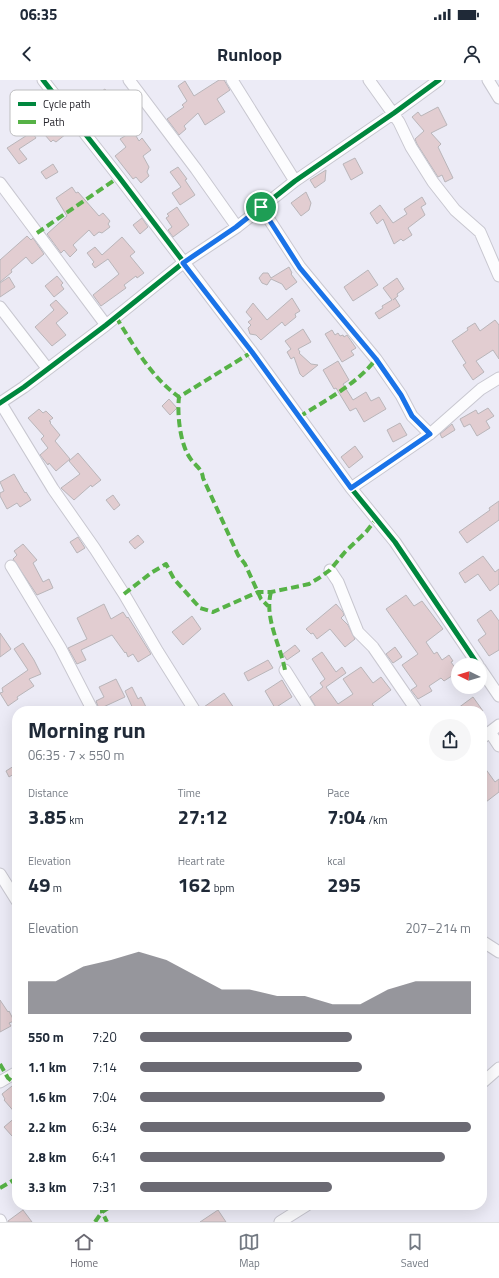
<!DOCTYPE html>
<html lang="en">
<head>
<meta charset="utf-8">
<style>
	body { margin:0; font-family:"Titillium Web",sans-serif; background:#f6f6f7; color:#1f2937; height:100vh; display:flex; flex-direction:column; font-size:15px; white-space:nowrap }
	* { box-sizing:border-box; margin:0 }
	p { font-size:13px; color:#747a83 }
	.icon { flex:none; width:22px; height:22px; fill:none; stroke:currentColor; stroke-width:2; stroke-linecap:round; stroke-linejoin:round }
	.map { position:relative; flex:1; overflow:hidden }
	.side { position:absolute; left:12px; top:626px; width:475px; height:504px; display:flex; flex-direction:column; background:#fff; border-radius:16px; box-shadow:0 4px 16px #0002 }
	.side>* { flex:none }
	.needle { width:26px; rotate:275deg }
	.controls { position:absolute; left:451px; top:578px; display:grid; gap:8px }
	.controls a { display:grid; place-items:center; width:36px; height:36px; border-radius:50%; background:#fff; box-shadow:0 4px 16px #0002; font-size:20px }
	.pin { position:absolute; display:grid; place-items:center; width:34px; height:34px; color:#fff; margin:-17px; border:2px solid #fff; border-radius:50%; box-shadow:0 1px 4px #0007 }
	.round { display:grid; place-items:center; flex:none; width:42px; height:42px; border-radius:21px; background:#f6f6f7 }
	.summary { display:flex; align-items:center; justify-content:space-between; height:68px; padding:0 16px }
	h1 { font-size:22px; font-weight:700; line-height:30px }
	.figures { display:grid; grid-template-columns:repeat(3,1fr); gap:6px; height:68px; padding:4px 16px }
	.figures div { display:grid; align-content:center }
	.figures b { font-size:20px; font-weight:700 }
	.figures small { font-size:11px; font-weight:400 }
	.figures p { font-size:11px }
	.chart { height:112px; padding:8px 16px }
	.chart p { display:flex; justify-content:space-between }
	.chart svg { width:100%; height:72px; margin-top:4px; fill:#6b6a73; opacity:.7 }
	ul { padding:0 16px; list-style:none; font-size:13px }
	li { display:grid; grid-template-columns:64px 48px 1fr; align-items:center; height:30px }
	li i { height:10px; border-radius:5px; background:#6b6a73 }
	.status { display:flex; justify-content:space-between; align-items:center; height:28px; padding:0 20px; background:#fff; direction:ltr }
	.status svg { height:11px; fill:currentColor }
	header { display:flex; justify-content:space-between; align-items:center; height:52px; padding:0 16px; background:#fff; font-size:18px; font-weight:700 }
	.menu { display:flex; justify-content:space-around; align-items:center; height:56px; border-top:1px solid #e0e1e3; background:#fff; font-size:11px; color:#747a83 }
	.menu a { display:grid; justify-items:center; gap:2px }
	.menu .selected { color:#6b6a73 }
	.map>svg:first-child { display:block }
	.building { fill:#e2cdd1; stroke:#b9b5b9 }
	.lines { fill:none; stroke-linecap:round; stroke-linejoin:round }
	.street-casing { stroke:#c8c7d0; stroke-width:13 }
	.street { stroke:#fcfcfe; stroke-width:11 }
	.quiet { stroke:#56b246; stroke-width:4; stroke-dasharray:8 4; stroke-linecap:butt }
	.cycleway-casing { stroke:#fff; stroke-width:8 }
	.cycleway { stroke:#00873e; stroke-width:5 }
	.route-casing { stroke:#fff; stroke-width:8 }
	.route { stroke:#1a73e8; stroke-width:5 }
	.key { fill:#fff; stroke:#bebec0; stroke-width:1 }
	.key-label { font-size:11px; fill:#26252c }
</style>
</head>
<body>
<div class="status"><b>06:35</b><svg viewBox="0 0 49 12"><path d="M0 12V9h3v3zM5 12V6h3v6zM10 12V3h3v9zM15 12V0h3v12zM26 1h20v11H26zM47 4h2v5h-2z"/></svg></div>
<header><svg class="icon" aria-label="back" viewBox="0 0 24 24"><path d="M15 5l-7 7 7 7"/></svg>Runloop<svg class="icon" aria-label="person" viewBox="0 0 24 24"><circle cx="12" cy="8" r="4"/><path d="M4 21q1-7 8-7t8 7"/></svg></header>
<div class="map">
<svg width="499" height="1142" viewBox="0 0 499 1142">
	<rect width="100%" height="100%" fill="#ecebf6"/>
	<path class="building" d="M219 0H224L230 10 217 19 225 32 205 45 198 33 184 46 186 49 179 55 167 39 184 27 182 25 187 21 178 6 185 1 194 16Z
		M105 9 113 20 99 27 98 25 80 36 72 26 91 15 98 11 99 13Z
		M438 27 447 45 431 53 441 64 438 67 453 98 445 102 442 95 438 97 417 64 415 59 424 51 412 37 418 32 421 36Z
		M58 45 66 54 56 62 53 60 51 62 45 55Z
		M133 51 139 61 142 58 151 70 143 76 149 87 147 92 149 96 141 103 136 97 133 99 115 76 126 67 120 59Z
		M32 52 36 58 19 69 27 79 19 84 7 68Z
		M355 78 363 93 351 100 343 84Z
		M53 84 58 92 46 99 41 92Z
		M178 87 187 99 185 100 195 115 180 125 172 113 181 107 170 92Z
		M326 90 325 101 315 108 310 100Z
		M72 107 76 113 78 112 99 136 103 133 110 141 108 144 110 147 102 153 99 152 94 156 89 150 73 165 77 170 70 177 64 170 61 173 47 154 67 136 56 118Z
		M306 112 311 123 309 130 301 136 291 123Z
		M422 117 426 124 421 127 425 135 408 148 412 155 403 161 401 159 394 164 383 139 377 144 370 133 380 125 393 143 407 134 404 129Z
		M177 127 189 145 173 157 168 150 172 147 166 138 169 136 167 134Z
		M142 138 148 147 140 154 133 145Z
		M27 156 31 160 33 158 44 174 32 184 26 177 11 190 12 192 0 202V180Z
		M122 157 135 172 130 176 144 193 137 198 136 196 124 205 126 208 101 226 93 215 119 194 108 179 95 188 92 184 94 182 87 173 95 167 102 175Z
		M289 187 292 193 291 194 297 202 286 210 282 204 271 199 267 205 262 203 259 198 263 193H268L271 198Z
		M368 190 378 205 353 221 344 207Z
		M57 196 63 203 61 205 64 209 54 217 45 206Z
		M9 197 15 207 0 217V203Z
		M397 198 404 209 397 214 398 216 393 220 395 218 400 226 379 239 375 233 383 228 382 226 392 220 383 208Z
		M292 218 300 231 295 234 296 237 285 246 282 242 261 260 256 255 250 254 248 248 251 245 248 242 252 239 246 232 253 223 267 240Z
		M56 220 68 233 56 243 66 255 52 266 35 247 54 230 50 225Z
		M495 240 499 245V279L493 270 476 281 484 292 473 300 463 285 466 283 452 261 468 250 467 248 475 243 480 251Z
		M303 249 311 262 298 269 300 272 299 273 311 284 318 285 303 297 300 294 294 277 291 279 287 272 291 269 285 261Z
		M332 250 335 255 338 253 340 256 343 255 344 257 347 255 356 268 351 271 354 275 342 282 325 254Z
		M338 281 349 300 343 304 353 320 366 312 371 321 379 317 386 329 364 342 356 328 350 331 336 308 334 309 323 290Z
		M169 319 177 328 170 335 162 326Z
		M488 328 494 336 486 341 490 348 477 356 470 344 464 347 460 339 476 330 478 334Z
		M39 329 43 333 46 331 53 338 49 341 51 342 50 343 60 355 55 361 70 379 56 391 49 383 48 385 40 375 48 368 41 359 44 356 28 338Z
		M400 343 407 355 393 362 387 350Z
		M452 344 455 350 442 358 440 354Z
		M355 366 363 377 349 388 341 377Z
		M78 373 101 400 92 407 91 405 74 420 61 408 80 394 69 381Z
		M14 394 25 413 26 412 31 420 20 427 17 423 7 429 0 416V413L4 411 0 402Z
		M113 415 120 425 114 430 106 420Z
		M499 421V440L467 463 459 452 490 430 489 428Z
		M138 455 144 462 135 469 129 462Z
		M78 457 85 468 77 473 70 462Z
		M23 464 37 480 33 483 43 502 49 499 53 508 37 515 13 479 17 475 14 471Z
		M483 476 495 492 499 489V504L490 511 478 494 465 503 459 493Z
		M406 515 414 526 422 521 443 549 426 562 434 574 437 572 442 580 449 575 453 581 451 582 458 592 444 601 441 598 429 606 432 611 418 619 411 610 417 606 402 585 418 574 386 529Z
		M104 524 111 539 123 532 127 538 128 537 151 574 138 582 133 574 128 577 126 572 125 573 112 555 81 570 86 580 77 584 68 568 87 559 77 538Z
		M336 524 343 532 344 535 341 538 348 545 355 559 345 567 330 549 317 559 313 553 311 554 306 549Z
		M491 530 499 541V570L489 576 478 560 486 554 477 540Z
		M192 536 201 549 183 565 172 552Z
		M0 553 11 569 0 577Z
		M23 563 34 580 41 594 29 599 34 606 17 617 18 619 8 626 0 613 3 612 2 608 28 590 14 569Z
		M295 565 300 571 287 580 283 574Z
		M395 567 402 577 393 583 386 574Z
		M322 572 336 592 342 587 346 593 326 607 338 624 353 614 343 599 361 587 373 603 381 597 391 610 372 624 378 631H318L310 617 323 607 320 603 325 599 312 579Z
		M268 580 273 588 248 601 244 593Z
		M116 599 125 617 99 629 96 621 104 617 99 607Z
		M282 600 292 617 275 628 265 611Z
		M132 607 138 619 141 617 148 631H134L125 611Z
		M224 613 236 631H202L201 629Z
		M473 617 483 631H454Z
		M17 684V692L9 697 6 691Z
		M482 684 495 702 499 699V712L482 725Z
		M0 920 8 932 9 931 14 941 9 943 11 946 0 952Z
		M12 1006 17 1012V1035L4 1020 5 1019 2 1014Z
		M17 1036V1052L12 1056 4 1047Z
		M23 1130 32 1142H8V1141Z
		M218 1130 226 1142H200Z"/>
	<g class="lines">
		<g class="street-casing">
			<path id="street" d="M43 0 119 97 252 272 351 408 395 462 478 585
				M129 0 196 89 237 147
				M232 0 295 101
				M369 0 399 42 411 67 433 102 455 130 480 152 499 196
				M488 0 499 18
				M0 103 106 245
				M261 127 300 187 376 279 401 315 412 336 430 354
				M0 227 47 288
				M0 322 53 409 95 469 124 514 158 572 195 631
				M0 323 24 307 106 245 183 183 237 147 295 101 394 33 439 0
				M351 408 430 354 481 309 499 298
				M11 486 60 567 93 631
				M330 490 338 502 358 552 373 567 417 631
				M480 588 499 616
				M285 590 311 631
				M490 652 499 666
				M482 658 499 645
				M0 794 17 821
				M482 861 499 872
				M0 1002 17 992
				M482 1003 499 988
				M0 1140 1 1142
				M280 1142 307 1125"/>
		</g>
		<use href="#street" class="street"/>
		<path class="quiet" d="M37 153 119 97
			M116 237C134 266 151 297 179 317
			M252 272 179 317C177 334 180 364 190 378 195 386 202 388 203 398L238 475 245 484 261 519 268 526
			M299 337C326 320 357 304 376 279
			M271 512C264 538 280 564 285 590
			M124 514 151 493 166 484 174 499 200 528 213 532 258 512H271L300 506 309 504 319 498 330 490 345 472 366 452 376 439
			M0 984 8 998 17 1005
			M0 1108 17 1098
			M102 1125V1132L107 1142
			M95 1142 102 1132 113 1125"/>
		<g class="cycleway-casing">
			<path id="cycleway" d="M43 0 119 97 252 272 351 408 395 462 478 585
				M0 323 24 307 106 245 183 183 237 147 295 101 394 33 439 0"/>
		</g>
		<use href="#cycleway" class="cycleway"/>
	</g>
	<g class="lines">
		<g class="route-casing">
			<path id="route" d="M261 127 300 188 376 279 401 315 412 336 430 354 351 408 252 272 183 183 236 147Z"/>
		</g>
		<use href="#route" class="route"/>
	</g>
	<rect x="10" y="10" width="132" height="46" rx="6" class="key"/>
	<rect x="18" y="22" width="18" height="4" fill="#00873e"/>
	<rect x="18" y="40" width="18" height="4" fill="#56b246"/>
	<g class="key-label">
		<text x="43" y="28">Cycle path</text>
		<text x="43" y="46">Path</text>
	</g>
</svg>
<div class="controls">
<a><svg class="needle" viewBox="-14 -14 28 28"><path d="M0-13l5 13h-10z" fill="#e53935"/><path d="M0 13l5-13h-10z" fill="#747a83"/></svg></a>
</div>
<div class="pin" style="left:261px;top:127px;background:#1e9e55"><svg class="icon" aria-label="arrive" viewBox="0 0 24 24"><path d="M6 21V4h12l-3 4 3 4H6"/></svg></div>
<section class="side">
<div class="summary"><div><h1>Morning run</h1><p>06:35 · 7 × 550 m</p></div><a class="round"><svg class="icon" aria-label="share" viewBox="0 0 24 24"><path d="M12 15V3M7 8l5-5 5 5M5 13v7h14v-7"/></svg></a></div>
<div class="figures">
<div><p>Distance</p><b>3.85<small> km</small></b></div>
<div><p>Time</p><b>27:12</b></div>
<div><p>Pace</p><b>7:04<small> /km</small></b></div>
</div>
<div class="figures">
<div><p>Elevation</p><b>49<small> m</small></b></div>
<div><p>Heart rate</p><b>162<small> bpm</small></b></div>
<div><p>kcal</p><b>295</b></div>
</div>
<div class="chart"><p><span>Elevation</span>207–214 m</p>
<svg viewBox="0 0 160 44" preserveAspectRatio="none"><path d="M0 44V24L10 24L20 15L30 11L40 6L50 11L60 20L70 29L80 29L90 33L100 33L110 38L120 38L130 29L140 24L150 24L160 24V44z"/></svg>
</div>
<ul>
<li><b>550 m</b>7:20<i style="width:64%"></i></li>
<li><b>1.1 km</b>7:14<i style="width:67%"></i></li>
<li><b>1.6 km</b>7:04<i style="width:74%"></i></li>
<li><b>2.2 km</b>6:34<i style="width:100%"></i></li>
<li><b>2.8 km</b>6:41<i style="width:92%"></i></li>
<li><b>3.3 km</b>7:31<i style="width:58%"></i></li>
</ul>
</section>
</div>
<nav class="menu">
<a class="selected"><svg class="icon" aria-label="home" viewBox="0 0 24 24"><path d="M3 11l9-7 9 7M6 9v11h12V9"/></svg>Home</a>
<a><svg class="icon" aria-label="map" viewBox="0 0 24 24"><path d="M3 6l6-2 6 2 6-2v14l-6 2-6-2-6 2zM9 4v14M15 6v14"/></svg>Map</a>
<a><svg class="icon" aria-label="saved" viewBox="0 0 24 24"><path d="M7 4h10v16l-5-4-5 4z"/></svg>Saved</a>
</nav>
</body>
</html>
